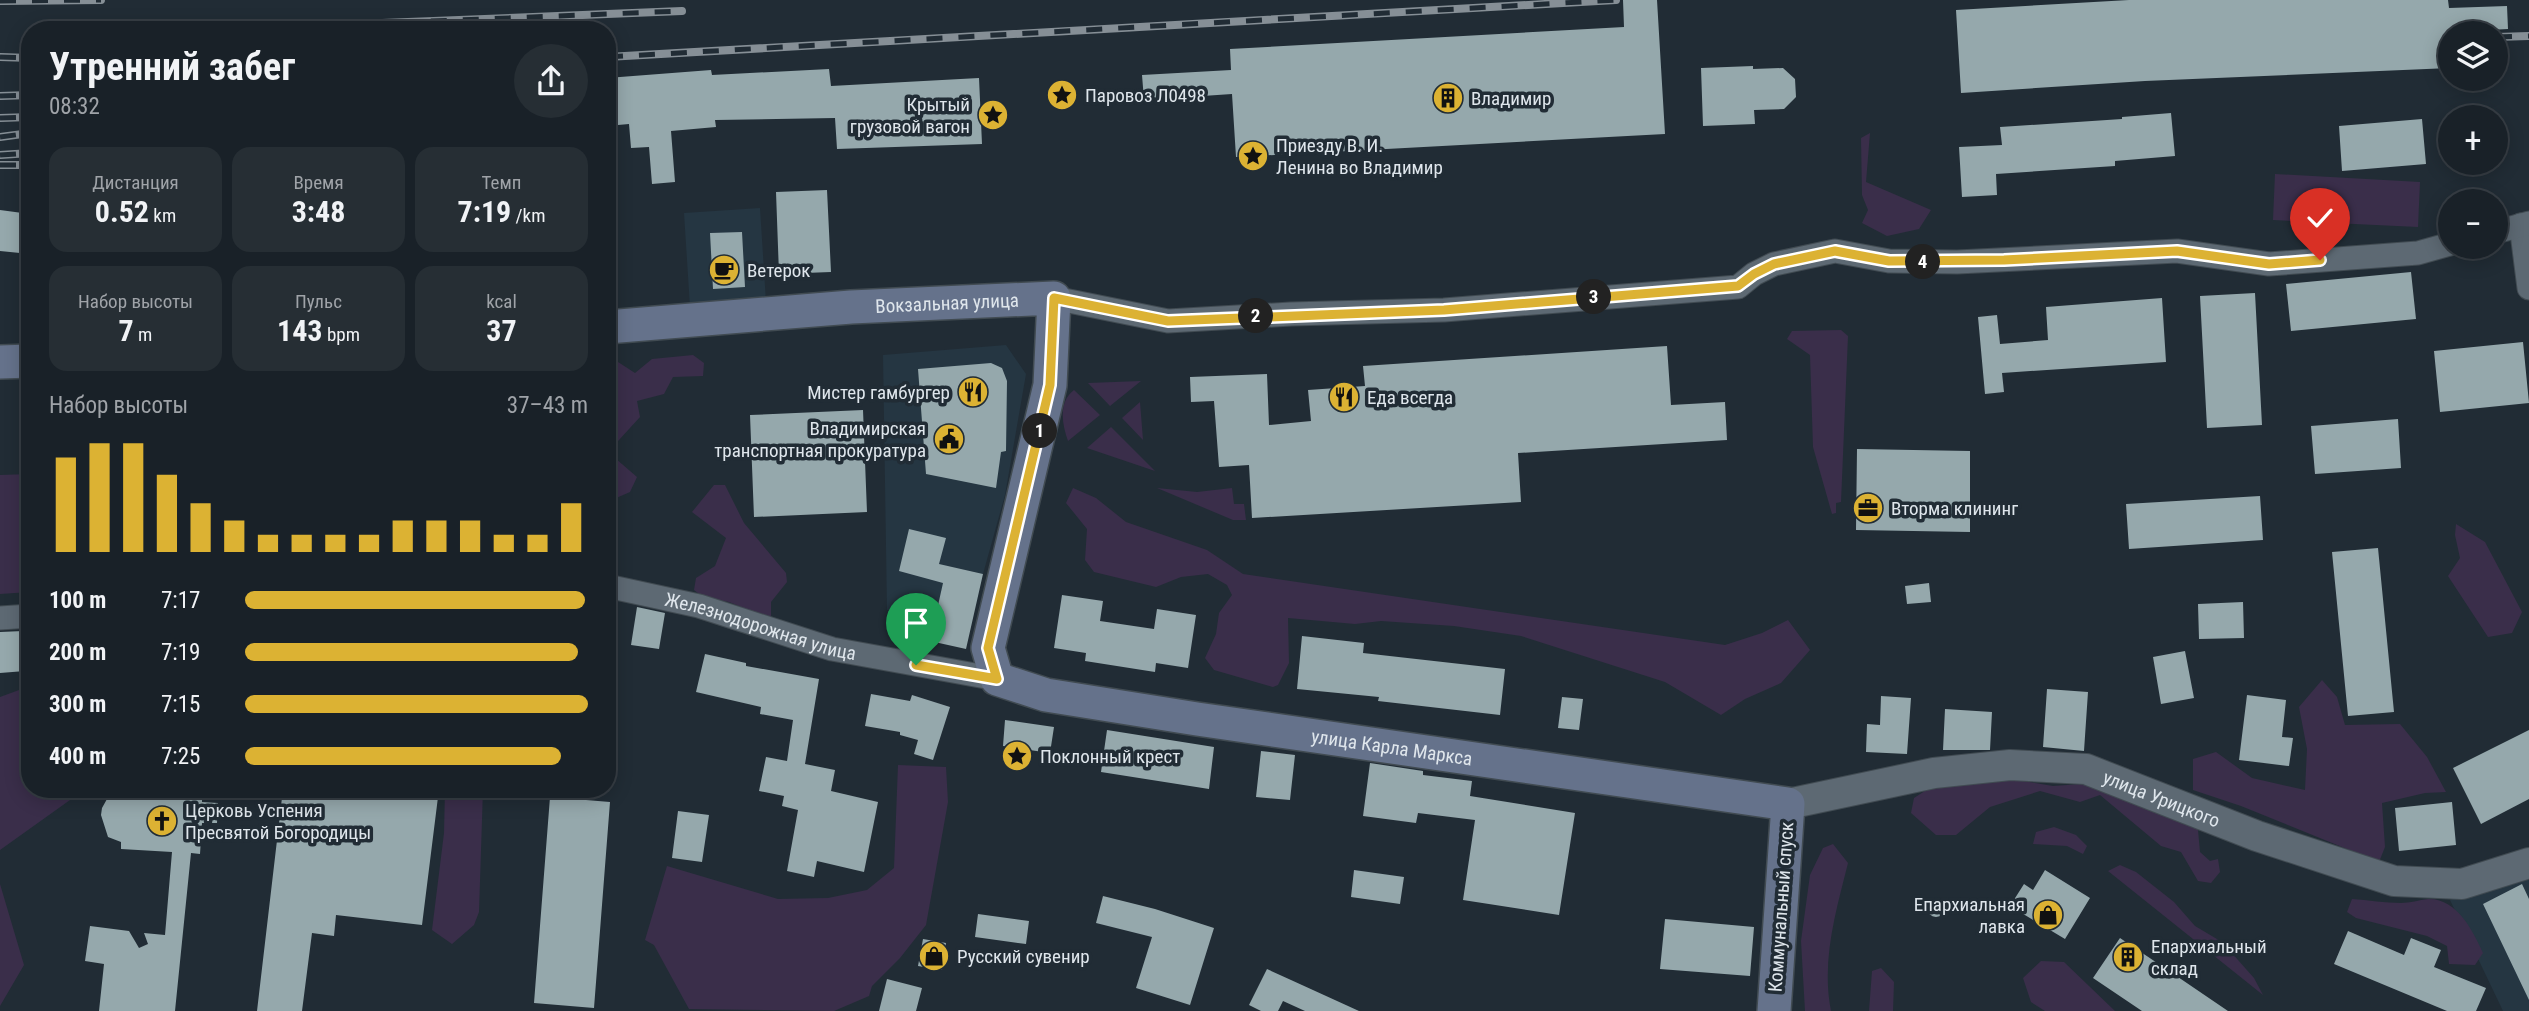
<!DOCTYPE html>
<html lang="ru">
<head>
<meta charset="utf-8">
<style>
	body { margin:0; font-family:"Roboto Condensed",sans-serif; background:#262e34; color:#f1f3f6; height:100vh; display:flex; flex-direction:column; font-size:26px; white-space:nowrap }
	* { box-sizing:border-box; margin:0 }
	p { font-size:23px; color:#9fa3a8 }
	.icon { flex:none; width:38px; height:38px; fill:none; stroke:currentColor; stroke-width:2; stroke-linecap:round; stroke-linejoin:round }
	.map { position:relative; flex:1; overflow:hidden }
	.side { position:absolute; left:21px; top:21px; width:595px; height:777px; display:flex; flex-direction:column; background:#192128; border-radius:28px; box-shadow:0 4px 18px #0003,0 0 0 2px #373e45 }
	.side>* { flex:none }
	.buttons { position:absolute; left:2438px; top:21px; display:grid; gap:14px }
	.buttons a { display:grid; place-items:center; width:70px; height:70px; border-radius:50%; background:#192128; box-shadow:0 4px 18px #0003,0 0 0 2px #373e45; font-size:35px }
	.pin { position:absolute; display:grid; place-items:center; width:60px; height:60px; color:#fff; margin:-72px -30px; border-radius:50% 50% 50% 0; rotate:-45deg; box-shadow:0 0 7px #0007 }
	.pin .icon { rotate:45deg }
	.km { position:absolute; width:35px; height:35px; margin:-18px; border-radius:50%; background:#222; color:#fff; font-size:19px; line-height:35px; text-align:center }
	.round { display:grid; place-items:center; flex:none; width:74px; height:74px; border-radius:37px; background:#262e34 }
	.summary { display:flex; align-items:center; justify-content:space-between; height:119px; padding:0 28px }
	h1 { font-size:38px; font-weight:700; line-height:52px }
	.metrics { display:grid; grid-template-columns:repeat(3,1fr); gap:10px; height:119px; padding:7px 28px }
	.metrics div { display:grid; align-content:center; border-radius:18px; background:#262e34; text-align:center }
	.metrics b { font-size:30px; font-weight:700 }
	.metrics small { font-size:19px; font-weight:400 }
	.metrics p { font-size:19px }
	.chart { height:196px; padding:14px 28px }
	.chart p { display:flex; justify-content:space-between }
	.chart svg { width:100%; height:126px; margin-top:7px; stroke:#dcb233; stroke-width:6 }
	ul { padding:0 28px; list-style:none; font-size:23px }
	li { display:grid; grid-template-columns:112px 84px 1fr; align-items:center; height:52px }
	li i { height:18px; border-radius:9px; background:#dcb233 }
	.map>svg:first-child { display:block }
	.built { fill:#253642 }
	.green { fill:#3a2e4a }
	.building { fill:#95a8ac }
	.lines { fill:none; stroke-linecap:round; stroke-linejoin:round }
	.minor-casing { stroke:#414b52; stroke-width:25 }
	.tertiary-casing { stroke:#414b52; stroke-width:32 }
	.secondary-casing { stroke:#414b52; stroke-width:36 }
	.minor { stroke:#5d6973; stroke-width:23 }
	.tertiary { stroke:#5d6973; stroke-width:30 }
	.secondary { stroke:#65728b; stroke-width:33 }
	.rail-casing { stroke:#868f96; stroke-width:8 }
	.rail { stroke:#212c35; stroke-width:5; stroke-dasharray:16; stroke-linecap:butt }
	.route-casing { stroke:#fff; stroke-width:14 }
	.route { stroke:#dcb233; stroke-width:9 }
	.labels { text-anchor:middle; dominant-baseline:central; stroke-width:7; stroke-linejoin:round; paint-order:stroke }
	.poi-label { font-size:19px; fill:#dfe6ec; stroke:#212c35; text-anchor:start }
	.street-label { font-size:19px; fill:#dfe6ec; stroke:#212c35 }
</style>
</head>
<body>
<div class="map">
<svg width="2529" height="1011" viewBox="0 0 2529 1011">
	<rect width="100%" height="100%" fill="#212c35"/>
	<path class="built" d="M760 208 766 302 690 307 684 213Z
		M1006 345 1026 374 1005 495 983 574 947 566 935 620 887 610 883 355Z
		M2529 874V1011H2503L2450 900Z"/>
	<path class="green" d="M1870 133 1866 182 1931 210 1919 229 1887 236 1862 223 1868 210 1862 195 1861 138Z
		M2275 174 2420 182 2418 227 2273 220Z
		M1841 330 1848 336 1841 502 1836 503V513L1832 514 1813 447 1810 355 1787 339 1792 331Z
		M693 355 704 363 703 376 673 377 664 394 637 401 640 417 608 452 637 477 630 492 607 502V363L618 362 635 373 652 359Z
		M1141 381 1110 406 1088 383Z
		M1074 390 1100 415 1068 441C1062 424 1058 402 1074 390Z
		M1140 402 1143 440 1122 418Z
		M1111 427 1155 471 1087 448Z
		M30 474V592L0 594V475Z
		M714 485H725L744 523 786 573 787 582 771 602V619L729 602 703 597 694 590 696 578 715 566 726 538 692 512Z
		M1073 488 1096 498 1126 522 1207 550 1243 574 1725 645 1762 633 1788 620 1810 650 1781 683 1745 699 1721 715 1665 682 1521 636 1454 626 1381 621 1355 624 1288 618 1289 663 1278 685 1273 687 1214 670 1205 658 1216 634 1219 613 1232 595 1227 585 1208 574 1181 577 1156 587 1094 572 1085 560 1087 529 1066 503Z
		M1157 488 1197 492 1232 488 1234 504H1244L1246 520H1233Z
		M2456 524 2485 542 2522 612 2512 633 2488 637 2448 576 2460 558 2455 535Z
		M2322 680 2337 697 2345 725 2400 724 2427 757 2446 792 2425 793 2382 803 2385 847 2379 862 2241 806 2193 790V759L2216 752 2252 778 2305 790 2307 749 2299 707Z
		M30 686V789H77V795L0 850V697Z
		M898 765 946 767 948 802 926 925 900 958 872 986 869 996 834 1011 689 1009 654 945 645 940 667 866 778 899 828 898 867 890 894 868Z
		M2006 778 2053 786 2096 783 2185 820 2198 830 2200 852 2210 861 2218 859 2220 872 2211 883 2198 881 2181 852 2161 846 2100 795 2080 802 2040 791 1990 807 1956 835H1936L1911 813 1914 798 1934 785Z
		M445 789H483L479 912 474 925 452 944 432 930 444 833Z
		M2054 827 2076 835 2087 846 2083 854 2067 846 2033 844 2036 832Z
		M1833 844 1848 863C1836 911 1821 961 1831 1011H1805L1801 941 1810 875 1823 848Z
		M2120 865 2136 872 2174 902 2195 926 2222 942 2254 978 2263 995 2108 871Z
		M0 884 24 965 0 1006Z
		M2352 899C2368 900 2385 903 2401 903 2410 903 2419 900 2428 899 2457 898 2473 931 2483 953L2475 965 2449 964 2447 946 2427 936 2356 918 2347 912Z
		M2041 961 2064 962 2115 1011H2045L2031 1002 2023 978Z
		M1881 968 1894 982 1893 1011H1869L1872 971Z"/>
	<path class="building" d="M1623 0H1657L1665 134 1236 157 1232 94 1144 100 1142 75 1231 70 1230 49 1624 27Z
		M2129 0H2448L2449 8 2507 6 2508 29 2451 32 2450 68 2145 81 1961 93 1956 10Z
		M1753 66V69L1783 68 1795 79 1796 97 1784 109 1754 110 1755 124 1703 126 1701 68Z
		M829 69 831 86 979 78 982 144 837 149 835 118 715 120 716 127 671 131 675 182 652 184 649 147 631 148 629 124 607 126V78L711 70 712 75Z
		M2171 113 2175 156 2115 161V166L1996 174 1997 195 1962 197 1959 147 2002 145 2000 127 2122 119V117Z
		M2422 119 2426 164 2342 171 2339 126Z
		M827 190 831 272 779 274 776 192Z
		M0 210 30 214V254L0 251Z
		M742 232 745 287 713 289 710 233Z
		M2411 272 2416 319 2291 331 2286 284Z
		M2255 293 2262 425 2207 428 2200 296Z
		M2162 298 2166 362 2002 373 2004 392 1985 394 1978 317 1997 315 2000 344 2048 340 2046 307Z
		M2523 342 2529 403 2440 412 2434 351Z
		M1667 346 1671 405 1725 402 1727 440 1518 453 1521 502 1252 518 1249 465 1219 467 1214 401 1191 402 1190 377 1267 374 1269 425 1311 421 1308 390 1365 386 1363 366Z
		M991 363 1002 368 1007 381 1006 451 1001 452 996 488 926 474 918 369Z
		M863 410 867 512 754 517 750 415Z
		M2398 419 2401 468 2315 474 2311 426Z
		M1857 449 1970 451V532L1856 530Z
		M2260 496 2263 540 2129 549 2126 504Z
		M909 529 946 538 939 564 983 574 966 649 930 641 943 583 899 571Z
		M2378 548 2394 712 2348 716 2332 552Z
		M1929 583 1931 602 1907 604 1905 586Z
		M1062 595 1103 601 1100 621 1154 629 1157 609 1196 615 1188 668 1156 663 1155 672 1085 661 1086 653 1054 648Z
		M2243 602 2244 638 2199 639 2198 604Z
		M637 607 665 613 659 649 631 645Z
		M23 631 25 671 0 673V632Z
		M1302 636 1364 643 1363 653 1505 669 1500 715 1378 701 1379 697 1297 689Z
		M2185 651 2194 698 2161 704 2153 657Z
		M705 654 746 663V666L819 679 805 764 835 770 831 791 878 802 864 872 817 861 814 877 787 871 798 810 782 806 784 796 759 791 766 757 787 761 793 720 760 714 761 707 696 692Z
		M2047 689 2088 692 2084 751 2043 747Z
		M871 694 910 701 912 695 950 707 933 760 914 754 918 740 900 735V732L865 726Z
		M2247 695 2286 700 2282 737 2293 738 2289 766 2239 760Z
		M1881 696 1911 698 1907 754 1866 752 1867 724 1880 725Z
		M1562 697 1583 699 1579 730 1558 728Z
		M1945 709 1992 712 1990 750H1943Z
		M1005 720 1054 727 1050 753 1003 746Z
		M1107 730 1214 747 1209 789 1101 772Z
		M2529 730V799L2481 824 2453 768Z
		M1261 751 1295 755 1290 800 1256 797Z
		M1370 763 1423 771V775L1472 781 1470 796 1575 813 1559 915 1463 900 1475 820 1418 813 1416 823 1363 816Z
		M104 789H202V802L218 803 217 823H202L200 854 191 853 175 1011H99L104 964 85 961 90 926 129 931 139 948 148 944 144 933 165 935 172 852 121 849V842L108 837 101 815 102 808 107 799Z
		M283 789H439L422 925 336 915 334 936 312 933 302 1011H257Z
		M550 797 610 802 594 1008 534 1003Z
		M2452 802 2456 845 2399 851 2395 808Z
		M678 811 709 815 702 862 672 858Z
		M1354 870 1404 877 1400 904 1351 897Z
		M2045 870 2090 898 2065 939 2010 906 2024 884 2033 890Z
		M2522 884 2529 899V1000L2483 904Z
		M1103 896 1155 909 1214 928 1190 1005 1136 988 1152 937 1096 923Z
		M1927 908a9 9 0 1 1 18 0a9 9 0 1 1-18 0Z
		M978 914 1029 921 1026 944 975 937Z
		M1665 919 1754 927 1750 976 1660 969Z
		M2348 931 2404 955 2411 938 2441 950 2434 967 2486 988 2476 1011H2447L2334 964Z
		M2120 938 2178 977 2228 1011H2142L2093 978Z
		M923 939 946 943 942 970 918 966Z
		M1267 969 1291 980 1359 1011H1305L1283 1001 1278 1011H1261L1249 1005Z
		M887 979 922 988 916 1011H879Z"/>
	<g class="lines">
		<g class="minor-casing">
			<g id="minor">
				<path d="M2521 225 2529 288"/>
				<path d="M2496 232 2529 223"/>
				<path d="M1054 298 1168 321 1291 314 1444 310 1738 287 1754 274 1774 264 1835 251 1889 261 1957 262 2177 251 2269 264 2418 253 2450 244"/>
				<path id="s1" d="M607 586 699 606 832 649 997 679"/>
				<path d="M0 618 30 616"/>
			</g>
		</g>
		<g class="tertiary-casing">
			<g id="tertiary">
				<path id="s2" d="M1788 804 1934 773 2010 765 2086 769 2257 836 2394 881 2462 884 2529 863"/>
			</g>
		</g>
		<g class="secondary-casing">
			<g id="secondary">
				<path id="s3" d="M607 327 851 307 1054 298 1050 385 988 648 997 679 1046 695 1197 719 1788 804 1774 1011"/>
				<path d="M0 362 30 361"/>
			</g>
		</g>
		<use href="#minor" class="minor"/>
		<use href="#tertiary" class="tertiary"/>
		<use href="#secondary" class="secondary"/>
		<g class="rail-casing">
			<path id="rail" d="M0 1 101 0
				M207 30 682 11
				M2496 37 2529 36
				M0 57 30 58
				M607 57 1616 0
				M0 96 30 95
				M0 118 30 117
				M0 137 30 133
				M0 155 30 153
				M0 165H30"/>
		</g>
		<use href="#rail" class="rail"/>
	</g>
	<g class="lines">
		<g class="route-casing">
			<path id="route" d="M916 665 997 679 988 648 1050 385 1054 298 1168 321 1444 310 1738 286 1754 274 1774 264 1835 251 1889 261 2004 260 2177 251 2269 264 2320 260"/>
		</g>
		<use href="#route" class="route"/>
	</g>
	<defs>
		<g id="sight-disc" transform="scale(1.575)"><circle r="9.5" fill="#dcb233" stroke="#212c35"/><path d="M0-6L1.8-2.2L6-1.7L2.9 1.2L3.7 5.4L0 3.3L-3.7 5.4L-2.9 1.2L-6-1.7L-1.8-2.2Z" fill="#111"/></g>
		<g id="building-disc" transform="scale(1.575)"><circle r="9.5" fill="#dcb233" stroke="#212c35"/><path d="M-4-6H4V6H1V3H-1V6H-4ZM-2.5-4.3h1.7v1.8h-1.7ZM.8-4.3h1.7v1.8H.8ZM-2.5-1h1.7V.8h-1.7ZM.8-1h1.7V.8H.8Z" fill="#111"/></g>
		<g id="cafe-disc" transform="scale(1.575)"><circle r="9.5" fill="#dcb233" stroke="#212c35"/><path d="M-5.5-4.5H6V0H3Q3 3.5 0 3.5H-2.5Q-5.5 3.5-5.5 0ZM3-3.2v2h1.7v-2ZM-6 4.5H4V6H-6Z" fill="#111"/></g>
		<g id="restaurant-disc" transform="scale(1.575)"><circle r="9.5" fill="#dcb233" stroke="#212c35"/><path d="M-5-6h1v4h1v-4h1v4h1v-4h1v5L-1.5 .5V6h-2V.5L-5-1ZM5-6V6H3V1.5H1.5Q1.5-4 5-6Z" fill="#111"/></g>
		<g id="civic-disc" transform="scale(1.575)"><circle r="9.5" fill="#dcb233" stroke="#212c35"/><path d="M-.6-6.5H3V-4.5H.6V-3L4-1V1h2V6H-6V1h2V-1L-.6-3ZM-1.2 2.5V6h2.4V2.5Z" fill="#111"/></g>
		<g id="office-disc" transform="scale(1.575)"><circle r="9.5" fill="#dcb233" stroke="#212c35"/><path d="M-6-3h4V-5.5h4V-3h4V5H-6ZM-1-4.5V-3h2v-1.5ZM-6 0V1H6V0Z" fill="#111"/></g>
		<g id="church-disc" transform="scale(1.575)"><circle r="9.5" fill="#dcb233" stroke="#212c35"/><path d="M-1.2-6h2.4v3.5h3.3v2.4h-3.3V6h-2.4V-.1h-3.3v-2.4h3.3Z" fill="#111"/></g>
		<g id="shop-disc" transform="scale(1.575)"><circle r="9.5" fill="#dcb233" stroke="#212c35"/><path d="M-5-2.5h2.3a2.7 3.5 0 0 1 5.4 0H5L5.5 6h-11ZM-1.5-2.5h3a1.5 2.3 0 0 0-3 0Z" fill="#111"/></g>
	</defs>
	<g fill-rule="evenodd">
		<use href="#sight-disc" x="1062" y="95"/>
		<use href="#building-disc" x="1448" y="98"/>
		<use href="#sight-disc" x="993" y="115"/>
		<use href="#sight-disc" x="1253" y="156"/>
		<use href="#cafe-disc" x="724" y="270"/>
		<use href="#restaurant-disc" x="973" y="392"/>
		<use href="#restaurant-disc" x="1344" y="397"/>
		<use href="#civic-disc" x="949" y="439"/>
		<use href="#office-disc" x="1868" y="508"/>
		<use href="#sight-disc" x="1017" y="756"/>
		<use href="#church-disc" x="162" y="821"/>
		<use href="#shop-disc" x="2048" y="915"/>
		<use href="#shop-disc" x="934" y="956"/>
		<use href="#building-disc" x="2128" y="957"/>
	</g>
	<g class="labels">
		<g class="poi-label">
			<text x="1085" y="95">Паровоз Л0498</text>
			<text x="1471" y="98">Владимир</text>
			<text x="970" y="104" text-anchor="end">Крытый<tspan x="970" dy="22">грузовой вагон</tspan></text>
			<text x="1276" y="145">Приезду В. И.<tspan x="1276" dy="22">Ленина во Владимир</tspan></text>
			<text x="747" y="270">Ветерок</text>
			<text x="950" y="392" text-anchor="end">Мистер гамбургер</text>
			<text x="1367" y="397">Еда всегда</text>
			<text x="926" y="428" text-anchor="end">Владимирская<tspan x="926" dy="22">транспортная прокуратура</tspan></text>
			<text x="1891" y="508">Вторма клининг</text>
			<text x="1040" y="756">Поклонный крест</text>
			<text x="185" y="810">Церковь Успения<tspan x="185" dy="22">Пресвятой Богородицы</tspan></text>
			<text x="2025" y="904" text-anchor="end">Епархиальная<tspan x="2025" dy="22">лавка</tspan></text>
			<text x="2151" y="946">Епархиальный<tspan x="2151" dy="22">склад</tspan></text>
			<text x="957" y="956">Русский сувенир</text>
		</g>
		<g class="street-label">
			<text stroke="none"><textPath href="#s3" startOffset="341">Вокзальная улица</textPath></text>
			<text stroke="none"><textPath href="#s1" startOffset="159">Железнодорожная улица</textPath></text>
			<text stroke="none"><textPath href="#s3" startOffset="1239">улица Карла Маркса</textPath></text>
			<text stroke="none"><textPath href="#s2" startOffset="383">улица Урицкого</textPath></text>
			<text transform="translate(1781 907) rotate(-86)">Коммунальный спуск</text>
		</g>
	</g>
</svg>
<div class="buttons">
<a><svg class="icon" aria-label="layers" viewBox="0 0 24 24"><path d="M12 4l9 5-9 5-9-5zM3 14l9 5 9-5"/></svg></a>
<a>+</a>
<a>−</a>
</div>
<div class="pin" style="left:916px;top:665px;background:#1e9e55"><svg class="icon" aria-label="arrive" viewBox="0 0 24 24"><path d="M6 21V4h12l-3 4 3 4H6"/></svg></div>
<div class="pin" style="left:2320px;top:260px;background:#d93025"><svg class="icon" aria-label="check" viewBox="0 0 24 24"><path d="M5 12l5 5 9-10"/></svg></div>
<b class="km" style="left:1040px;top:431px">1</b>
<b class="km" style="left:1256px;top:316px">2</b>
<b class="km" style="left:1594px;top:297px">3</b>
<b class="km" style="left:1923px;top:262px">4</b>
<section class="side">
<div class="summary"><div><h1>Утренний забег</h1><p>08:32</p></div><a class="round"><svg class="icon" aria-label="share" viewBox="0 0 24 24"><path d="M12 15V3M7 8l5-5 5 5M5 13v7h14v-7"/></svg></a></div>
<div class="metrics">
<div><p>Дистанция</p><b>0.52<small> km</small></b></div>
<div><p>Время</p><b>3:48</b></div>
<div><p>Темп</p><b>7:19<small> /km</small></b></div>
</div>
<div class="metrics">
<div><p>Набор высоты</p><b>7<small> m</small></b></div>
<div><p>Пульс</p><b>143<small> bpm</small></b></div>
<div><p>kcal</p><b>37</b></div>
</div>
<div class="chart"><p><span>Набор высоты</span>37–43 m</p>
<svg viewBox="0 0 160 44" preserveAspectRatio="none"><path d="M5 44V11M15 44V6M25 44V6M35 44V17M45 44V27M55 44V33M65 44V38M75 44V38M85 44V38M95 44V38M105 44V33M115 44V33M125 44V33M135 44V38M145 44V38M155 44V27"/></svg>
</div>
<ul>
<li><b>100 m</b>7:17<i style="width:99%"></i></li>
<li><b>200 m</b>7:19<i style="width:97%"></i></li>
<li><b>300 m</b>7:15<i style="width:100%"></i></li>
<li><b>400 m</b>7:25<i style="width:92%"></i></li>
</ul>
</section>
</div>
</body>
</html>
